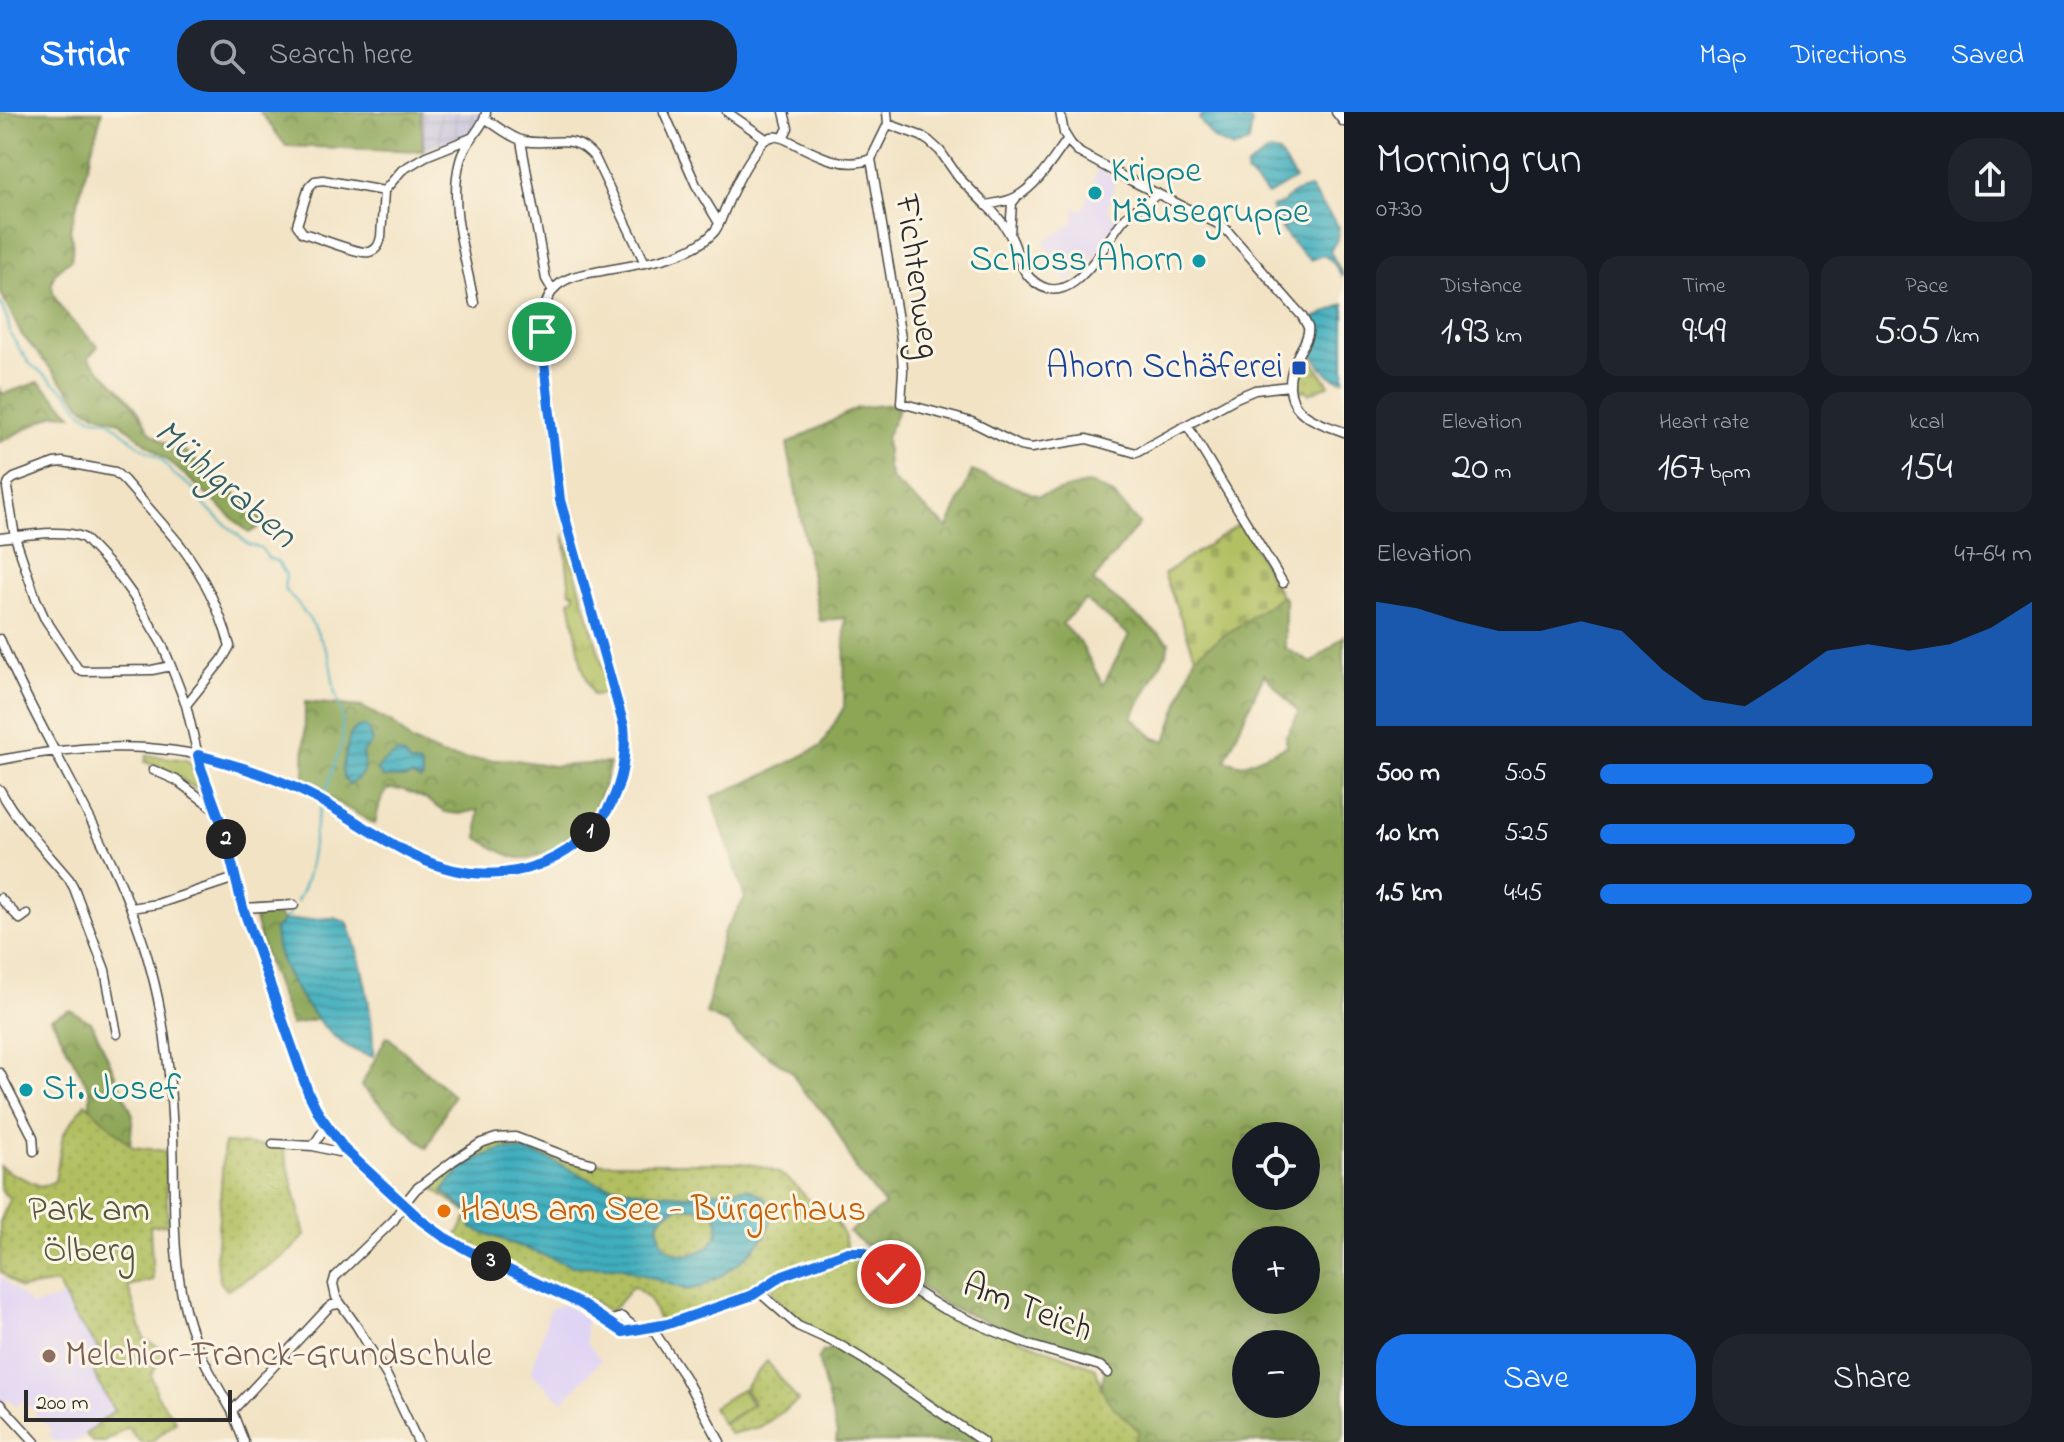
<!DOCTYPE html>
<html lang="en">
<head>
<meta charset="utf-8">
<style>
	body { margin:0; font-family:"Indie Flower",sans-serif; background:#20242c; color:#f1f3f6; height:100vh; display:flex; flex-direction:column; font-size:30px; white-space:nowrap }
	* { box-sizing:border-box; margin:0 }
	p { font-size:26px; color:#9ea1a6 }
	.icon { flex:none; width:44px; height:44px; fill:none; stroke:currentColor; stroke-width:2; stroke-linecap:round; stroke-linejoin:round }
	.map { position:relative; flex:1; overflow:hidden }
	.details { display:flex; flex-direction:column; background:#171b24; width:720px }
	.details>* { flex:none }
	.controls { position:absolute; left:1232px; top:1010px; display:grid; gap:16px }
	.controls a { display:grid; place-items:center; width:88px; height:88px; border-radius:50%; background:#171b24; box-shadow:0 8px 32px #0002; font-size:40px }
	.scale { position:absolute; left:24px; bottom:20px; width:208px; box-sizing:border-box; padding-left:8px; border:4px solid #2b2b2b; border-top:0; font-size:22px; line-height:28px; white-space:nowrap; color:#2b2b2b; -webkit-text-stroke:6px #fcf5e5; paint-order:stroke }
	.pin { position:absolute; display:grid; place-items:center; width:68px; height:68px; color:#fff; margin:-34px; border:4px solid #fff; border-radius:50%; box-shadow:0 2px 8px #0007 }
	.km { position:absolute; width:40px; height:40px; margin:-20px; border-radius:50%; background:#222; color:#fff; font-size:22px; line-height:40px; text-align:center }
	.round { display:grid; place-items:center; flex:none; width:84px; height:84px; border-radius:32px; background:#20242c }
	.headline { display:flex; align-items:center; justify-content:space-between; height:136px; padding:0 32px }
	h1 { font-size:44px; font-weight:600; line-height:60px }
	.figures { display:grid; grid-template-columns:repeat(3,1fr); gap:12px; height:136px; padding:8px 32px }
	.figures div { display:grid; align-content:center; border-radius:20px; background:#20242c; text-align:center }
	.figures b { font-size:40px; font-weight:600 }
	.figures small { font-size:22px; font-weight:400 }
	.figures p { font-size:22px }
	.chart { height:224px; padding:16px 32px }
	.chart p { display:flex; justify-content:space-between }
	.chart svg { width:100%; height:144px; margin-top:8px; fill:#1a73e8; opacity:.7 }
	.button { display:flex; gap:16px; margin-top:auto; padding:16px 32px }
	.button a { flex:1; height:92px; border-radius:32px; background:#1a73e8; color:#fff; font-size:32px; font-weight:600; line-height:92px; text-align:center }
	.button a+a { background:#20242c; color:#f1f3f6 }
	ul { padding:0 32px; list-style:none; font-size:26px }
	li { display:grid; grid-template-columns:128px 96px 1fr; align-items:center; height:60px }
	li i { height:20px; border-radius:10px; background:#1a73e8 }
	header { display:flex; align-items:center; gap:48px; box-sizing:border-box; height:112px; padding:0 40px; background:#1a73e8; color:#fff }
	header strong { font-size:38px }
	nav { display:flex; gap:44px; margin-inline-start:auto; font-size:28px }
	.search { width:560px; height:72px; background:#20242c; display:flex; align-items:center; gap:20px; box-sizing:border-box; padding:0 28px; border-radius:32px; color:#9ea1a6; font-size:30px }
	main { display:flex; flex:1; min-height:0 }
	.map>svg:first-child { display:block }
	.built { fill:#e0d4f4 }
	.industrial { fill:url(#industrial-grid) }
	.grass { fill:url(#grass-tufts); stroke:#6e7546; stroke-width:2 }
	.forest { fill:url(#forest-crowns); stroke:#5c6841; stroke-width:2; fill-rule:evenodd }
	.cemetery { fill:url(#cemetery-stones); stroke:#6e7546; stroke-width:2 }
	.park { fill:url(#park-dots); stroke:#6e7546; stroke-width:2 }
	.pitch { fill:#b1bf61; stroke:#6e7546; stroke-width:2 }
	.water { fill:url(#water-rules); stroke:#366c74; stroke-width:2; fill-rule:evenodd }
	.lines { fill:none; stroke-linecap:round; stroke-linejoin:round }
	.stream { stroke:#40aebe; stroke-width:2 }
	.minor-casing { stroke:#494742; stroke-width:11 }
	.major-casing { stroke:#494742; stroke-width:13 }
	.minor { stroke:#fff; stroke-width:8 }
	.major { stroke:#fff; stroke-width:10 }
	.route-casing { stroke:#fff; stroke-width:16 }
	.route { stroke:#1a73e8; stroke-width:10 }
	.culture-dot { fill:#0f9aa8; stroke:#fcf5e5; stroke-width:3 }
	.transit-dot { fill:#1a4fb4; stroke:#fcf5e5; stroke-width:3 }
	.food-dot { fill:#e8710a; stroke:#fcf5e5; stroke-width:3 }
	.education-dot { fill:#8d6e63; stroke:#fcf5e5; stroke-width:3 }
	.labels { text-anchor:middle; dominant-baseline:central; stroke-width:6; stroke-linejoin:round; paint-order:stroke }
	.culture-label { font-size:36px; fill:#0d838f; stroke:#fcf5e5; text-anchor:start }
	.street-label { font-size:36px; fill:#2b2b2b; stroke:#fcf5e5 }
	.transit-label { font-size:36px; fill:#164399; stroke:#fcf5e5; text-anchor:end }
	.park-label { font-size:36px; fill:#53573b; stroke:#fcf5e5 }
	.food-label { font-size:36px; fill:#c56008; stroke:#fcf5e5; text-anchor:start }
	.education-label { font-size:36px; fill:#785e54; stroke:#fcf5e5; text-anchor:start }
	.water-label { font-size:38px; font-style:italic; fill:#335f66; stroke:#fcf5e5 }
</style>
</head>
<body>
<header>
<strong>Stridr</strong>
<div class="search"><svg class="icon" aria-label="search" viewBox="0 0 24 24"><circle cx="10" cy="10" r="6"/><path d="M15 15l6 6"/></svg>Search here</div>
<nav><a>Map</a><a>Directions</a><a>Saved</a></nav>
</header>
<main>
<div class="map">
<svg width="1344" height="1330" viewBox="0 0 1344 1330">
	<defs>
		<pattern id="industrial-grid" width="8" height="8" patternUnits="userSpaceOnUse" patternTransform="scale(2)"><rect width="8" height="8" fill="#c4c0db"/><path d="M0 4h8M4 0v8" fill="none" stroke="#a9a5bc"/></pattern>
		<pattern id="grass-tufts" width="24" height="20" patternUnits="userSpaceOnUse" patternTransform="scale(2)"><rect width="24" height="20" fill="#b1bf61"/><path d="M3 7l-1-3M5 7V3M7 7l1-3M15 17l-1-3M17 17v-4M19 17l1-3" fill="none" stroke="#98a454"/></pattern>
		<pattern id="forest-crowns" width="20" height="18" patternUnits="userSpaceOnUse" patternTransform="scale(2)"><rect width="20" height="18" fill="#8ca657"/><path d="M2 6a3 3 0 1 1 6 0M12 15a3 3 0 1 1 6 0" fill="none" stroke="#738748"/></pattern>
		<pattern id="cemetery-stones" width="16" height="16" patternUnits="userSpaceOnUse" patternTransform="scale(2)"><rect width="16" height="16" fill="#b1bf61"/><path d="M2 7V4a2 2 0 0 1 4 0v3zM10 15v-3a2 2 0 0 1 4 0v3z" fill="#98a454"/></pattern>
		<pattern id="park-dots" width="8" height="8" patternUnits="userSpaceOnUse" patternTransform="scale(2)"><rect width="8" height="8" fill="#b1bf61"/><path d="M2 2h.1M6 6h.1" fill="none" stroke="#98a454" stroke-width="1.8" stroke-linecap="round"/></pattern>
		<pattern id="water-rules" width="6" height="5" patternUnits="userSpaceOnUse" patternTransform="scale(2)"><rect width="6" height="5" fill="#40aebe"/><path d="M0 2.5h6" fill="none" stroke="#368e9b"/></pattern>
	</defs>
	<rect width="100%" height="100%" fill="#fcf5e5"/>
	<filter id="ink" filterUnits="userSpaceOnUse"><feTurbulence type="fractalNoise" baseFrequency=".0125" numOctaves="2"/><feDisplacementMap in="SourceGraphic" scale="16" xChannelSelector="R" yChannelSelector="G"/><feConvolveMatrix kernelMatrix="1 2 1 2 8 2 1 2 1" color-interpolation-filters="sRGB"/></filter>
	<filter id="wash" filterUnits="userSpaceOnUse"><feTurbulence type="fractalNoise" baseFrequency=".006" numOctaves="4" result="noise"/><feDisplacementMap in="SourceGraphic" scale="32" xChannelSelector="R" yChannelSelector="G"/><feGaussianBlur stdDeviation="1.8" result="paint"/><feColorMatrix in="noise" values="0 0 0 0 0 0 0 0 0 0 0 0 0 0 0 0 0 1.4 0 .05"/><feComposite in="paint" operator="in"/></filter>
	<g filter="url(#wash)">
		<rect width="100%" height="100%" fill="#f2e3c5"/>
		<path class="built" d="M1098 56 1116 67 1107 96 1117 110 1094 146 1076 164 1067 171 1044 130 1074 111V94L1083 98Z
			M0 1164 32 1194 63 1185 73 1203 97 1235 98 1240 94 1256 98 1270 109 1287 114 1299 76 1330H55L49 1322 52 1319 24 1288 16 1294 10 1287 5 1290 0 1285Z
			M563 1192 586 1206V1230L601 1248 563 1290 531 1261 550 1197Z"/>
		<path class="industrial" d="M421 0H484L483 6 465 24 423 38Z"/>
		<path class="grass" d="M564 422 608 572V580L603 582 593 583 582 554 570 488 575 485 574 480H570Z
			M147 643 186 648 191 651 204 683 174 661 145 650Z"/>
		<path class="forest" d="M0 0H102L70 118 73 133 71 148C64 152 56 158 53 166 45 187 84 222 98 234L88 246 124 281 138 299 150 320 165 331H175L263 405 259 415 249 421 185 363 120 310 85 297 21 222 0 179Z
			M260 0H421L423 39 286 34Z
			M39 270 73 303 55 302 0 330V277L3 282Z
			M901 291 886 326 888 355 892 368 948 416 972 359 1039 384 1090 371 1114 383 1139 412 1093 469 1169 530 1166 542 1132 605 1154 626 1166 629 1195 544 1281 484 1285 486V536L1312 551 1344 524V1322L1341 1330H1134L1138 1319 1111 1295 1100 1278 1107 1250 1006 1217 947 1194 897 1158 849 1120 885 1093 856 1057 831 1008 804 981 791 959 737 923 729 912 706 902 723 821 745 786 712 685 771 660 821 634 844 595 845 506 820 509 787 332 857 296ZM1085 488 1129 523 1103 573 1080 530 1062 512ZM1264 562 1299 601 1286 624 1287 634 1242 653 1225 648ZM1246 1024H1306V1084H1246ZM1246 1128H1306V1188H1246ZM1246 1232H1306V1292H1246Z
			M305 590 362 595 394 612 411 629 441 643 464 647 496 648 510 647 553 654 610 651C600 694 585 725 541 742 536 744 529 748 524 747 507 745 492 734 478 726V698L459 702 445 700 426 687 404 678 389 677C379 686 378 700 375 712L304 672Z
			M271 798 284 809 275 818 287 863 300 884 318 906 291 913 264 840 255 807Z
			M70 898 91 910 99 926 133 1003 130 1032 90 1006V979L51 906Z
			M387 924 453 984 427 1036 361 974Z
			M835 1235 860 1247 983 1330H836L837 1322 818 1247 822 1240Z"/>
		<path class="cemetery" d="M1241 411 1281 484 1195 544 1164 462Z"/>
		<path class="park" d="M1306 238 1329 273 1309 282 1306 277 1296 283 1293 272 1297 258H1299L1300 254 1298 253Z
			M85 991 133 1035 165 1039 168 1112 150 1114 153 1168 128 1174 144 1227 157 1234 164 1243 151 1262 157 1283 176 1309 151 1330H140L127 1315 105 1330H92L86 1322 114 1299 94 1262 98 1240 97 1235 73 1203 57 1171 20 1177 0 1159V1110L10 1087 0 1077V1054L11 1061 42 1075 55 1069 63 1023Z
			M519 1028 584 1054 591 1051H742C759 1053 776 1057 789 1068 796 1073 801 1080 807 1086 831 1105 842 1108 848 1140L783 1163 759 1180 668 1212 658 1207 649 1186 633 1174 611 1200 589 1187 580 1192 453 1130 469 1102 427 1072 479 1035 492 1030Z
			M224 1031 283 1035 305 1123C288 1147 252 1164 227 1178L220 1169 216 1147Z
			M845 1143H863L942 1198 1096 1256C1104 1294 1114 1294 1139 1319L1134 1330H987L970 1317 800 1213 771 1180 775 1172Z
			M767 1249 798 1289 760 1315 730 1322 723 1312 754 1292 744 1276Z"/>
		<path class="pitch" d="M742 1277 752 1293 722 1311 713 1295Z"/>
		<path class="water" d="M1204 0H1215L1239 9 1250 8 1252 11 1249 30 1233 36 1214 27 1199 7Z
			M1270 39 1279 41 1295 67 1268 83 1246 61 1247 54Z
			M1310 76 1339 115 1337 128 1330 139 1343 163 1342 164 1332 149 1323 143 1310 148C1293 133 1278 116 1271 95L1284 91C1289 81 1300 79 1310 76Z
			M1344 192V268C1325 267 1320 250 1308 236L1314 218 1312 207Z
			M363 614 368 617 372 629 363 641C365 656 364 666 349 672L344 666 342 658 350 623 356 616Z
			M397 641 404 643 409 651 420 653 423 666 420 668 412 664 406 666 383 665 377 658 380 653Z
			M333 806 347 810C362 845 374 906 373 944 333 939 291 879 279 842 276 834 276 826 275 817L284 809Z
			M504 1037 524 1039 547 1046 597 1071 645 1080 688 1083 747 1076 761 1083 770 1093 771 1109 765 1124 751 1140 739 1151 721 1164 701 1175 687 1178 620 1155 572 1154 471 1116 470 1102 443 1079C457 1056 478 1044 504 1037ZM679 1095 713 1098C715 1102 717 1106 718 1110 724 1146 654 1160 659 1109L667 1101Z"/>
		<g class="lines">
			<path class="stream" d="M0 190 8 209 10 222 29 251 67 281 83 301 93 306 108 308 141 335 161 347 172 361 194 377 206 395 248 432 261 436 268 446 278 450 286 463 284 477 296 489 314 514 329 544 335 581 342 601V630L324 684
				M297 789C315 758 310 726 321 694
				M284 809 293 797"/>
		</g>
	</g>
	<g filter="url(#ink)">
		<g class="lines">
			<g class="minor-casing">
				<path id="minor" d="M664 0 696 73 719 111
					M727 0 766 27
					M887 0 888 12 921 24 929 29 940 39 959 66 986 93C996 91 1007 90 1016 85 1038 73 1053 47 1067 28
					M1060 0 1064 21 1071 32 1080 41 1124 65 1224 115 1302 204C1303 206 1307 213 1308 215 1310 225 1301 236 1297 245 1288 264 1285 288 1304 302 1315 311 1331 315 1344 320
					M486 7C497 14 511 26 524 29 553 35 573 18 595 46L645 151
					M783 26 788 16 784 0
					M521 29 546 167 553 179
					M871 47 901 226 903 259 901 291 972 310 1020 334 1031 336 1087 327 1136 341 1236 286 1255 278 1289 274
					M384 79 323 68 315 69 309 75 297 113 303 121C317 125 357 142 369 140 377 138 379 133 381 125L384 79 402 58 426 44 471 26
					M986 93C996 102 1006 114 1012 127 1018 139 1019 155 1030 166 1071 206 1104 130 1124 107 1134 95 1150 92 1157 81
					M1010 122 1012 91 1016 86
					M474 191C466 146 448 93 460 49 464 30 485 15 486 0
					M1187 313 1283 471
					M0 426C23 424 63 416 84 426L116 460 134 485 162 532 171 554 186 593 201 656 223 716 243 796 312 989 327 1013 345 1038 422 1109 444 1125 471 1140 581 1192 623 1220 668 1212 690 1205 731 1189 759 1180 783 1163 855 1139 869 1143 903 1172 942 1196 994 1219 1029 1233 1100 1254 1108 1261
					M0 527C47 639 120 739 151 858 166 912 171 969 173 1026 175 1084 171 1144 186 1201 195 1236 214 1268 232 1299
					M171 554 152 558 83 559 78 557 44 505 36 487 15 425 7 376 9 370 14 366 54 351 63 350 115 360 124 368C143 390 163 412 181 434 203 463 220 499 230 534L222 548 186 593
					M0 648C73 634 151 628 223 649 253 659 285 669 313 685 390 728 470 797 561 743 605 717 631 668 624 616 620 587 609 558 600 530 589 491 577 453 566 415 554 369 551 321 546 274 543 245 534 204 553 178 564 164 584 162 601 159 634 153 689 147 713 121 720 114 722 103 726 95 734 76 742 58 754 42 758 36 762 28 769 26 774 23 778 25 783 26 811 39 840 59 871 47L888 12
					M153 658 176 668 215 697
					M0 678C18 711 45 738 69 767L74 776 105 858 117 922
					M0 786 20 807 27 802
					M131 796 157 792 235 766
					M243 796 294 793
					M0 961 33 1025 34 1039
					M273 1032 313 1034 338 1040 345 1038
					M313 1034 327 1013
					M759 1180 798 1214 838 1232 863 1247 983 1330
					M608 1209 622 1205 637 1217
					M651 1215 684 1264 720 1330
					M0 1292 35 1330
					M244 1330 232 1299 327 1197 332 1193 340 1192
					M418 1330 387 1264 356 1213 336 1185 333 1172 335 1165 394 1108 404 1092 416 1077 453 1049 481 1031 496 1026 515 1025 568 1045 591 1051"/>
			</g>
			<g class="major-casing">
				<path id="major" d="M1337 0 1344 9"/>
			</g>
			<use href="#minor" class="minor"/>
			<use href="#major" class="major"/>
		</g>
	</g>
	<g class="lines" filter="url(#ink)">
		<g class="route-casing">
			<path id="route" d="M542 220 543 242 560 388 624 614C628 655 617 697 585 725 538 766 475 772 419 746 380 728 346 701 308 682 273 664 235 653 198 643L201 656 223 716 243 796 308 980 319 1002 345 1038 422 1109 444 1125 471 1140 581 1192 623 1220 668 1212 753 1183 783 1163 848 1140H863L869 1143 891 1162"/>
		</g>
		<use href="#route" class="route"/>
	</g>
	<g class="culture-dot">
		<circle cx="1095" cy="81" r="8"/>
		<circle cx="1199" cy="149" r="8"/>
		<circle cx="26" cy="978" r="8"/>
	</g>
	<rect class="transit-dot" x="1291" y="248" width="16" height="16" rx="4"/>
	<circle class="food-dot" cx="444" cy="1099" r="8"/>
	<circle class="education-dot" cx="49" cy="1244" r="8"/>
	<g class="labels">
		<g class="culture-label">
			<text x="1111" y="60">Krippe<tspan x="1111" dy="41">Mäusegruppe</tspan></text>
			<text x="1183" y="149" text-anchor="end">Schloss Ahorn</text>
			<text x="42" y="978">St. Josef</text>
		</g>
		<g class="street-label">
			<text transform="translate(916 165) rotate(82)">Fichtenweg</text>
			<text transform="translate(1027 1197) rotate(21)">Am Teich</text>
		</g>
		<g class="transit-label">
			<text x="1283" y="256">Ahorn Schäferei</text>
		</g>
		<g class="park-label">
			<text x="89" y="1099">Park am<tspan x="89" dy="41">Ölberg</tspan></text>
		</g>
		<g class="food-label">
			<text x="460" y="1099">Haus am See - Bürgerhaus</text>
		</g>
		<g class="education-label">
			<text x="65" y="1244">Melchior-Franck-Grundschule</text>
		</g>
		<g class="water-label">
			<text transform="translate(224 373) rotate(41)">Mühlgraben</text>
		</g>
	</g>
</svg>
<div class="controls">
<a><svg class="icon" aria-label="locate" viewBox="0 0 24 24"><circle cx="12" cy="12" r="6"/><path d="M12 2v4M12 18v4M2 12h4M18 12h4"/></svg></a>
<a>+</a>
<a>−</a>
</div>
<div class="scale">200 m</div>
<div class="pin" style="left:542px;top:220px;background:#1e9e55"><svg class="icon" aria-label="arrive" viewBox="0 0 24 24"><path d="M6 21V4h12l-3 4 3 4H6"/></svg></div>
<div class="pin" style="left:891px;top:1162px;background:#d93025"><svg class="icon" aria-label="check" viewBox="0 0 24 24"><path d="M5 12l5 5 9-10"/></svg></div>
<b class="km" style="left:590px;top:720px">1</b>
<b class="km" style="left:226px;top:727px">2</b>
<b class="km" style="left:491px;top:1149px">3</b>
</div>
<section class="details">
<div class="headline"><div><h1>Morning run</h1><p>07:30</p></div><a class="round"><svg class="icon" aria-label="share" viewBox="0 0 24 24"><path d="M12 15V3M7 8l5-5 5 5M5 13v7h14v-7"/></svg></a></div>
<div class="figures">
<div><p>Distance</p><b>1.93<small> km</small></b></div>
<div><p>Time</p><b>9:49</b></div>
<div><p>Pace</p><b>5:05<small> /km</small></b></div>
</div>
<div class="figures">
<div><p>Elevation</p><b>20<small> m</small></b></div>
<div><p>Heart rate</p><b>167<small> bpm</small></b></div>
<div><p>kcal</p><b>154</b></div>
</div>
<div class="chart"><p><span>Elevation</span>47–64 m</p>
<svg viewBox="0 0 160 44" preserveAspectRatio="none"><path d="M0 44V6L10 8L20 12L30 15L40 15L50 12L60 15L70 27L80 36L90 38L100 30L110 21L120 19L130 21L140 19L150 14L160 6V44z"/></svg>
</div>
<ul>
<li><b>500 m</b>5:05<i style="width:77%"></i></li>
<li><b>1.0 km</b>5:25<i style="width:59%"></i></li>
<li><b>1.5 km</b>4:45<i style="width:100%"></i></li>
</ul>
<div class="button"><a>Save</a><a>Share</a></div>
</section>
</main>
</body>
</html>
